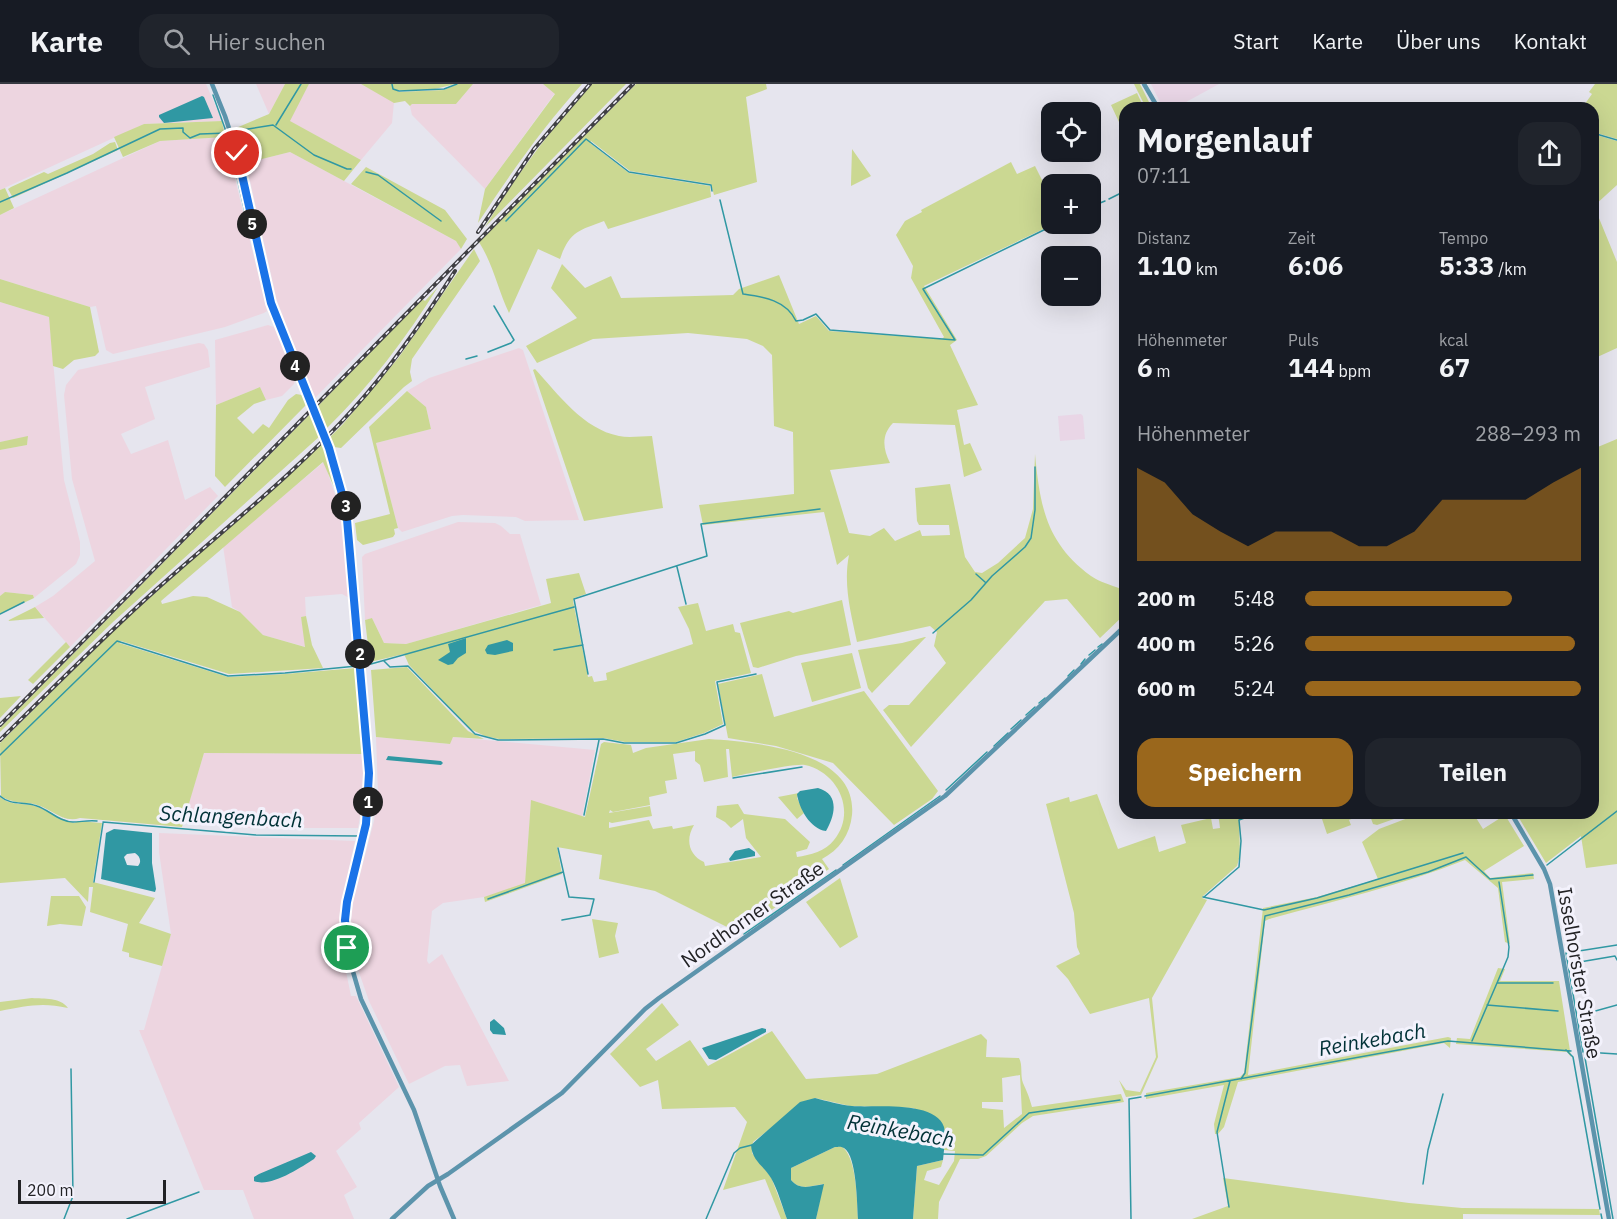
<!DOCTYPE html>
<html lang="de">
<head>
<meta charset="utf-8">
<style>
	body { margin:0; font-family:"IBM Plex Sans",sans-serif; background:#20242c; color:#f1f3f6; height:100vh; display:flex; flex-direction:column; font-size:22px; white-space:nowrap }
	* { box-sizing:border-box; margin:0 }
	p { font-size:20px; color:#9ea1a6 }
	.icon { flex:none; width:33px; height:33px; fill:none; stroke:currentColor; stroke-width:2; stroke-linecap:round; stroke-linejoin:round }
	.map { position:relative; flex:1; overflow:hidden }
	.sheet { position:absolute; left:1119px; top:18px; width:480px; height:717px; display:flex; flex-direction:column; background:#171b24; border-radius:18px; box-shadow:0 6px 24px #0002 }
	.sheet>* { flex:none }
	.controls { position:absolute; left:1041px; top:18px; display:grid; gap:12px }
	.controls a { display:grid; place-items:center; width:60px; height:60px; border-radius:12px; background:#171b24; box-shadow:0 6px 24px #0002; font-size:30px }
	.scale { position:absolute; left:18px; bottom:15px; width:148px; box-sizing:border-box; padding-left:6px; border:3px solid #222225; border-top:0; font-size:16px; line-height:21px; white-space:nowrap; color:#222225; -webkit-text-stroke:4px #f3f2fc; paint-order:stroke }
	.pin { position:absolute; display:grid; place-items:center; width:51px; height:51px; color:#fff; margin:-26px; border:3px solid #fff; border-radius:50%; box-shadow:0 2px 6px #0007 }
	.km { position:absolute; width:30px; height:30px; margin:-15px; border-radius:50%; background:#222; color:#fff; font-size:16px; line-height:30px; text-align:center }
	.round { display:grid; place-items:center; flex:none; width:63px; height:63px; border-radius:18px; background:#20242c }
	.headline { display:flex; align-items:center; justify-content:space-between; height:102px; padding:0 18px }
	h1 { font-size:33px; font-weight:700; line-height:45px }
	.stats { display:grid; grid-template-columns:repeat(3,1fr); gap:9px; height:102px; padding:6px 18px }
	.stats div { display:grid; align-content:center }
	.stats b { font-size:26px; font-weight:700 }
	.stats small { font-size:16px; font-weight:400 }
	.stats p { font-size:16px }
	.chart { height:168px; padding:12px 18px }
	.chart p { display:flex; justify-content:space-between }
	.chart svg { width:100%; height:108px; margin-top:6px; fill:#9a671c; opacity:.7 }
	.action { display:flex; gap:12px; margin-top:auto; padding:12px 18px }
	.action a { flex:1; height:69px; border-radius:18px; background:#9a671c; color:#fff; font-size:24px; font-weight:700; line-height:69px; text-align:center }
	.action a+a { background:#20242c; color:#f1f3f6 }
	ul { padding:0 18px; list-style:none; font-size:20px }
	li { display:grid; grid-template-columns:96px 72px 1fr; align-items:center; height:45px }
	li i { height:15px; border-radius:8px; background:#9a671c }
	header { display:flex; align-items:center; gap:36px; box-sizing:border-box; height:84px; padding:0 30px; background:#171b24; border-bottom:2px solid #363941 }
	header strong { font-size:28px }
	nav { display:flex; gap:33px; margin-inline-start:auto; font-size:21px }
	.search { width:420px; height:54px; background:#20242c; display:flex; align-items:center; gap:15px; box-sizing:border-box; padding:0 21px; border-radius:18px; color:#9ea1a6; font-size:22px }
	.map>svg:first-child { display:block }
	.industrial { fill:#edd5e0 }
	.education { fill:#e9d6e6 }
	.green { fill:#cbd892; fill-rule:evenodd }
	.water { fill:#3098a3; fill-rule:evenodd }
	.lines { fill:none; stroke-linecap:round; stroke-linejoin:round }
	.stream { stroke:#3098a3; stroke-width:1.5 }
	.tertiary { stroke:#5c94ac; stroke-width:4.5 }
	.rail-casing { stroke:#404044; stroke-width:4 }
	.rail { stroke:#f3f2fc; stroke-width:1.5; stroke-dasharray:4.5; stroke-linecap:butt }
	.route-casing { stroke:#fff; stroke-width:12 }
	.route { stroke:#1a73e8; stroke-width:8 }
	.labels { text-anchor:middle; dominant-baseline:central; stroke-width:6; stroke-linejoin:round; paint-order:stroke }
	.street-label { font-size:20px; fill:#222225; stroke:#f3f2fc }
	.water-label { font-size:21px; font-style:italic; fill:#003136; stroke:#f3f2fc }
</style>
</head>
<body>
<header>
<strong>Karte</strong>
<div class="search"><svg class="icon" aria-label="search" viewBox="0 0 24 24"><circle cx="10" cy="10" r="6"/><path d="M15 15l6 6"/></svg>Hier suchen</div>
<nav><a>Start</a><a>Karte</a><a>Über uns</a><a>Kontakt</a></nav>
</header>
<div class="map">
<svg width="1617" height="1135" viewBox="0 0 1617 1135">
	<rect width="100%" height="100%" fill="#e6e5ee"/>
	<path class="industrial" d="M0 0H206L222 37 144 40 0 106Z
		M256 0H285L269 30Z
		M309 0H361L394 18 392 39 361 76 289 37Z
		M473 0H543L555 9 485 105 412 31 410 22 412 20H456Z
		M225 53 267 227 264 229 225 243 113 270 106 266 96 222 90 223 0 195V131L160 57Z
		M290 68 456 157 461 165 315 314 277 217 246 79Z
		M0 218 49 233 64 396 80 458V471L76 480 34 514 33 511 5 508 0 512V366L27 361 28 353 0 358Z
		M268 241 274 243 295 295 294 300 282 312 266 316 260 303 216 321 215 256Z
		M199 259 204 260 208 266 210 283 145 303 155 335 121 350 131 370 168 356 185 416 210 403 218 412 70 563 35 523 53 512 95 477 72 395 64 311 66 301 78 286Z
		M519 264 523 266 579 436 525 437 516 433 463 431 452 432 402 448 398 444 376 359 431 345 426 323 407 307 429 294Z
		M324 378 340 425 351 515 342 510 305 513 306 532 301 533 306 563 263 551 240 528 232 523 223 462Z
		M458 438 495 439 501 442 510 450H520L541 521 406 560 384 559 372 534 365 536 362 473 365 470Z
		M376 653 449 660 453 653 595 666 582 733 531 717 525 800 484 813 443 819 432 827 427 877 429 880 442 870 509 997 467 1002 460 981 445 982 409 1000 369 917 354 874 351 836 353 818 374 737 378 710Z
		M204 669 363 670 364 709 358 744H250L183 738Z
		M159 749 355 757 341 819 339 836 340 858 351 912H356L399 1003 359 1039 361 1045 336 1067 357 1103 344 1111 354 1135H254L243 1106H204L139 946H144L171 850 159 768Z"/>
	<path class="education" d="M1151 0H1219L1175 24H1163Z
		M1081 330 1083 332 1085 355 1060 357 1058 332Z"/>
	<path class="green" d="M285 0H309L290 37 361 76 344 97 290 68 246 79 236 44 269 30Z
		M361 0H455L431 6H398V8L444 6 458 0H473L456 20H412L410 22 405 17 394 19Z
		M543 0H582C543 43 510 90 478 139L485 105 555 10Z
		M592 0H626L485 143C516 91 551 45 592 0Z
		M636 0H766L767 5 746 13 757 98 714 111 711 100 630 87 591 57 590 59 629 89 710 102 711 113 608 145 604 137C578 147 570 147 560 175L538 165 509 229C498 206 493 180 479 158Z
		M1134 0H1140L1152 24H1146Z
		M1595 0H1617V55L1593 48V24H1582L1592 10 1589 8Z
		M1137 9 1144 24H1125V35L1119 38 1111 21Z
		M222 37 225 53 160 57 123 73 114 53 144 40Z
		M1593 50 1617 57V101L1594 122 1617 178V264L1593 275Z
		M115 58 118 66 13 114 8 105 11 103 44 88 48 90 93 70 110 59Z
		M852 65 871 92 851 102V99Z
		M1011 78 1017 90 1035 82 1051 114 1052 140H1054L924 202 957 256 950 261 978 321 957 326 964 361 970 359 982 386 964 393 955 341 893 339C881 351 883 365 890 379L830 386 849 449 870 452 884 444 895 457 920 446 922 452 950 451 949 441H919L917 437 915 404 950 400 965 473 975 488 982 489 998 479 1025 454 1033 425 1035 370C1040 422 1046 459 1091 492 1099 498 1112 501 1121 505L1125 504V530L1100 554 1067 515 1045 517 911 663 883 626 889 621H909L946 579 934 562 937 548 930 542 857 558C851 529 843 501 849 471L837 481 824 428 703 441 699 421 794 410 793 348 774 342 772 271 763 262 747 255 688 249 593 255 537 279 526 262 577 234 551 204 562 180 585 204 611 192 621 214 733 211 739 205 779 191 799 240 816 232 829 247 942 255 944 253 911 194 913 182 896 151 905 137 922 128 921 126Z
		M366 83 445 126 467 155 461 165 456 157 351 100Z
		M5 104 14 124 0 131V106Z
		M474 165 480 177 412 275 410 288 412 297 404 303 341 364 334 363 330 353 343 340 399 273Z
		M0 195 90 223 99 268 95 272 74 276 63 285 53 282 49 233 0 218Z
		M438 203C406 254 370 302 327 344L318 322 422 215 425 217Z
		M535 285C558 310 583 345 619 352 629 354 641 352 652 352L663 424 584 437 533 286Z
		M260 303 266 316 254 320 237 334 253 350 263 340 269 344 288 316 296 310 302 311 306 321 225 403 215 392 216 321Z
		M407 307 426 323 431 345 376 359 398 444 394 445 395 450 393 453 363 461 357 456 355 439 390 430 369 343Z
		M310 330 320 352 113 538 0 648V644Z
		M28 352 27 361 0 366V358Z
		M1617 355V780L1586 784 1581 752 1546 779 1516 729H1593V365Z
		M322 360 336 400 334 403 323 378 161 517 162 520 193 512 207 513 240 528 263 551 305 563 301 533 306 532 312 561 323 584 229 590 121 557 119 559 228 593 285 590 356 584 363 670 204 669 182 743 80 734C62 740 50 723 34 720 22 718 11 719 1 712L0 659 118 542Z
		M579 489 586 510 574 514 573 517 588 593 592 592 594 598 607 596 606 589 693 560 689 545 678 523 698 519 706 547 733 540 735 548 740 549 751 589 715 597 723 640 704 649 676 658H625L603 654 499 655 485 652 470 645 409 581 404 570 370 578 365 536 372 534 384 559 406 560 551 519 546 495Z
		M5 508 33 511 34 514 0 530V512Z
		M842 516 851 561 796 572 758 584 753 583 740 539 789 527 793 529Z
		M35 523 44 534 7 537Z
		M925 553H926L872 609 868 604 858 566 902 559Z
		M66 558 70 563 33 600 28 596Z
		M852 569 861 604 812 618 801 579Z
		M407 583 468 647 484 655 453 653 450 660 376 653 371 586Z
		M762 590 774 633 864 607 938 707 932 715 894 741 833 679 776 662 728 654 718 600Z
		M21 612 0 634V614Z
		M709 655C754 658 858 666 852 731 850 751 839 766 822 775L829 785 739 849 655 807 599 795 602 771 557 763 562 790 485 818 484 813 525 799 531 716 585 733 601 660 604 658 631 661 633 669 646 664ZM726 665H729L732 693C746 690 795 679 805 681 838 688 857 728 834 756 826 767 810 771 797 773L796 768 807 765 810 758 785 735 744 730 738 720 717 722 716 733 725 738 731 744 743 735 746 754 761 773 705 782 704 778C689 771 685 756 694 741L673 745 672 742 653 745 649 736 609 744V738L612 739 652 732 650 722 609 729 610 726 613 728 650 721 649 713 667 709 665 697 677 695 673 670 695 667V677L700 681 704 698 728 693Z
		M799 709 797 714 804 729 797 735 778 713Z
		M1097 710 1118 765 1155 752 1159 768 1186 759 1181 741 1211 734 1213 745 1220 744 1218 729H1238L1239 735 1240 771 1237 782 1203 812 1202 814 1207 816 1152 914 1158 973 1141 1011 1126 1013 1119 996 1126 1006 1140 1008 1156 973 1149 914 1090 930 1068 895 1056 882 1080 870 1077 863 1074 829 1046 720 1069 713 1070 718Z
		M0 713C12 723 25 718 38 723 50 728 61 735 74 739L78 737 102 739 93 798 155 814 139 839 171 850 162 882 129 873V869L122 867 128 840 90 828 93 803H89L88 818 65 794 0 799Z
		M1320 729H1365L1349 736 1351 741 1327 750Z
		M1369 729H1411L1377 741 1373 740Z
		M1421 729H1473L1483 745 1505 731 1524 762 1484 787 1490 794 1533 789 1534 795 1502 798 1510 860 1505 858 1498 804 1465 776C1402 801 1335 817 1269 835L1265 837 1248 991 1448 953 1451 954 1450 964 1444 959 1238 998 1224 1043 1218 1050H1215L1214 1040 1224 1001 1146 1015V1009L1240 993 1244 989 1263 824 1317 813 1378 795 1362 758 1379 745Z
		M840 794 858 853 840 864 806 818Z
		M51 812H79L86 823 82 842 60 840 47 842Z
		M592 835 618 839 615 852 619 869 599 874Z
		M1498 884 1505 885 1500 897H1559L1571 973 1567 968 1456 960 1457 954 1470 955Z
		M32 914C44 915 60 913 68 924 42 918 26 922 0 927V918Z
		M662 919 679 941 646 965 656 977 690 956 708 982 772 947 806 995 877 990 981 950 987 956 986 973 1019 974C1023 981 1020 991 1023 999 1027 1008 1029 1012 1032 1023L1121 1010 1124 1018 1033 1032 1022 1039 986 1072 978 1075H960L939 1118 938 1135H913L917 1082 943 1076 941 1083 927 1087 924 1096 939 1101 954 1077 955 1067 944 1066V1060L914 1024 850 1022 815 1014 783 1035 753 1058 752 1069 771 1093 787 1135H781L765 1095 723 1106 747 1038 735 1023 662 1025 658 996 640 1003 610 970ZM1020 991 1022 1030 1004 1044 1003 1026 982 1024V1018H1003L1002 994Z
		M841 1062C857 1072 857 1117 858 1135H816L823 1100C811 1102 800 1107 791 1096V1084L835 1063Z
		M1223 1094 1409 1119 1462 1124 1599 1125 1600 1131 1463 1130V1135H1192L1228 1122Z"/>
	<path class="water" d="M202 12 204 13 213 34 164 39 159 33V31Z
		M466 554V569L458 574 453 580 448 581 438 576 450 568 448 560Z
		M507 556 513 559V567L495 571 487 570 485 566 488 561Z
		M388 672 441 677 443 679 441 681 386 676Z
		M818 704C840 710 835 732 826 747 810 745 799 724 797 710L800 707Z
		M114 745 152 749V779L156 805 155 808 101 795 106 749ZM135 769C140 772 142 778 138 782L127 781 124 773 127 770Z
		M749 764 755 768V772L730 777 729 775 735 767Z
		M494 935 504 944 506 951 493 950 490 946V938Z
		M762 944 766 945V948L716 976 709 975 702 964Z
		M815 1014C827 1017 840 1021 852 1022 874 1024 935 1016 944 1043 946 1052 944 1066 943 1076L917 1082 913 1135H858C857 1121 857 1072 844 1064 840 1062 839 1063 835 1063L791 1084V1096C800 1107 811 1102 824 1100L816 1135H787C782 1122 778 1106 771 1094 764 1082 752 1077 751 1061L800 1018Z
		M311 1068 316 1072 314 1075C300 1084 270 1104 254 1097V1093L259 1090Z"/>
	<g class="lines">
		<path class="stream" d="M392 0 393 5 399 7 444 5 457 0
			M213 11 228 53 247 137
			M276 41 301 0
			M242 46 273 41 314 71 347 85H351
			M1593 49 1617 56
			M366 88 378 91 441 137
			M1109 115 1125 107
			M720 116 743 210C764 213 786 216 796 237L803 236 816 230 830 246 955 256
			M0 118 67 89 160 45 183 44V48L190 54 200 50 228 49
			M1090 123 1105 117
			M506 137 586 55 629 88 711 101 712 107
			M955 256 923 205 1056 140
			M488 268 511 259 514 256 494 222
			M466 275 477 272
			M677 483 686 520
			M976 490 985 498
			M0 530 24 518
			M933 549 971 516 992 492 1025 463 1031 454 1035 426V383
			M1098 563 1102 560
			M554 566 583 561
			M1089 571 1095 566
			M384 577 390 583 408 582 475 650 498 656 603 655 624 659H676L705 650 725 641 717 598 756 590
			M371 580 574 523
			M1081 580 1085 575
			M588 590 574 515 707 472 701 440 820 425
			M1068 592 1074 586
			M1039 619 1045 614
			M1026 631 1035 623
			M1011 645 1021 636
			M994 662 1008 649
			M0 671 117 557 228 592 285 589 357 582
			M733 694 802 683
			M946 706 987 668
			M0 712C11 722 24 717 37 722 49 726 60 738 73 738 81 738 87 736 97 737
			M584 731 599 656
			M103 738 256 751 358 752
			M558 764 569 813 594 815 590 831 562 836
			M843 781 940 712
			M1547 781 1617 727
			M94 798 103 739
			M1203 813 1264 826 1317 814 1463 769
			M1204 813 1239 783 1241 757 1239 736 1258 729
			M488 815 563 788
			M744 850 836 786
			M1568 880 1615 872 1617 876
			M1497 899 1508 873 1509 863 1499 798
			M1487 921 1558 927
			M1581 931 1617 921
			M1472 957 1497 899H1553
			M1566 966 1573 973 1600 1125
			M1583 968 1566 869 1617 861
			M1584 968 1613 1135
			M1585 968 1617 970
			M1241 995 1245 989 1265 832 1349 811 1428 788 1466 773 1490 795 1533 791
			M1145 1012 1448 957 1571 967
			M943 1070 983 1071 1029 1029 1120 1016
			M1423 1100 1428 1066 1443 1010
			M1229 1123 1217 1048 1230 997
			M1601 1130 1602 1135
			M64 1135 73 1112 71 985
			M127 1135 199 1108
			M706 1135 734 1069 740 1064 752 1061
			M1131 1135 1129 1015 1141 1013"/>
		<path class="tertiary" d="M212 0 225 32 237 69 271 219 329 364 346 424 370 689 366 740 347 818 346 852 349 874 361 915 414 1026 440 1102 454 1135
			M1144 0 1158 24
			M1511 729 1544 785 1550 800 1609 1135
			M392 1135 428 1102 448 1090 562 1009 645 925 659 914 945 712 1125 542"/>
		<g class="rail-casing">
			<path id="rail" d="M478 148 534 65 590 0
				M0 641 633 0
				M0 656C52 605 103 553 158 504 224 445 296 389 355 323 393 281 425 234 455 187"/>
		</g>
		<use href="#rail" class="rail"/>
	</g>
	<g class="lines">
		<g class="route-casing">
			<path id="route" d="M237 69 271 219 329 364 346 424 369 689 366 740 347 818 345 836 347 864"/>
		</g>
		<use href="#route" class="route"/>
	</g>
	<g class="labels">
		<g class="street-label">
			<text transform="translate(752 830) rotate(-35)">Nordhorner Straße</text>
			<text transform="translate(1580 889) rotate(80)">Isselhorster Straße</text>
		</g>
		<g class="water-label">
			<text transform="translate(231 732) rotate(3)">Schlangenbach</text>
			<text transform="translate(1372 955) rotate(-10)">Reinkebach</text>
			<text transform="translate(901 1046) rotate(10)">Reinkebach</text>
		</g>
	</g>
</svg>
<div class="controls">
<a><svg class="icon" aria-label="locate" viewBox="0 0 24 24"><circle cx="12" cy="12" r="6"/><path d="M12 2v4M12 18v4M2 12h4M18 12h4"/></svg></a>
<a>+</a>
<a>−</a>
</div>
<div class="scale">200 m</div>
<div class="pin" style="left:347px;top:864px;background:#1e9e55"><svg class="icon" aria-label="arrive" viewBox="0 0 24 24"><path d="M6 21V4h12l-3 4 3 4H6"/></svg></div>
<div class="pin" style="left:237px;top:69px;background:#d93025"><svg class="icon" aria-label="check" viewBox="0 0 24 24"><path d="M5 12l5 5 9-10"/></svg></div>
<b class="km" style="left:368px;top:718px">1</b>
<b class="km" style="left:360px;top:570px">2</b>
<b class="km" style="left:346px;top:422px">3</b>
<b class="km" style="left:295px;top:282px">4</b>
<b class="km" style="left:252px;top:140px">5</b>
<section class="sheet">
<div class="headline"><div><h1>Morgenlauf</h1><p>07:11</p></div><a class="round"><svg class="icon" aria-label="share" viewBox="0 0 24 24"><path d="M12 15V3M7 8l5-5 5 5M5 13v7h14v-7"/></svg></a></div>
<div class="stats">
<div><p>Distanz</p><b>1.10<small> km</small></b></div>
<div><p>Zeit</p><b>6:06</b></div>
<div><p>Tempo</p><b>5:33<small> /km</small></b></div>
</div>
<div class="stats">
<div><p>Höhenmeter</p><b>6<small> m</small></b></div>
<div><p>Puls</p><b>144<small> bpm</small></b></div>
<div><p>kcal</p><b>67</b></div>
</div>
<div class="chart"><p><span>Höhenmeter</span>288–293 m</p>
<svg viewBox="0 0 160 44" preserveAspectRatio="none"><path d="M0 44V6L10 12L20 25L30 32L40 38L50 32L60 32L70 32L80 38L90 38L100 32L110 19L120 19L130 19L140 19L150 12L160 6V44z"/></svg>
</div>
<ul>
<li><b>200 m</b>5:48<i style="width:75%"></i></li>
<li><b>400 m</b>5:26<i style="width:98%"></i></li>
<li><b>600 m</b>5:24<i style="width:100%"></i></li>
</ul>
<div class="action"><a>Speichern</a><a>Teilen</a></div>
</section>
</div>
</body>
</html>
